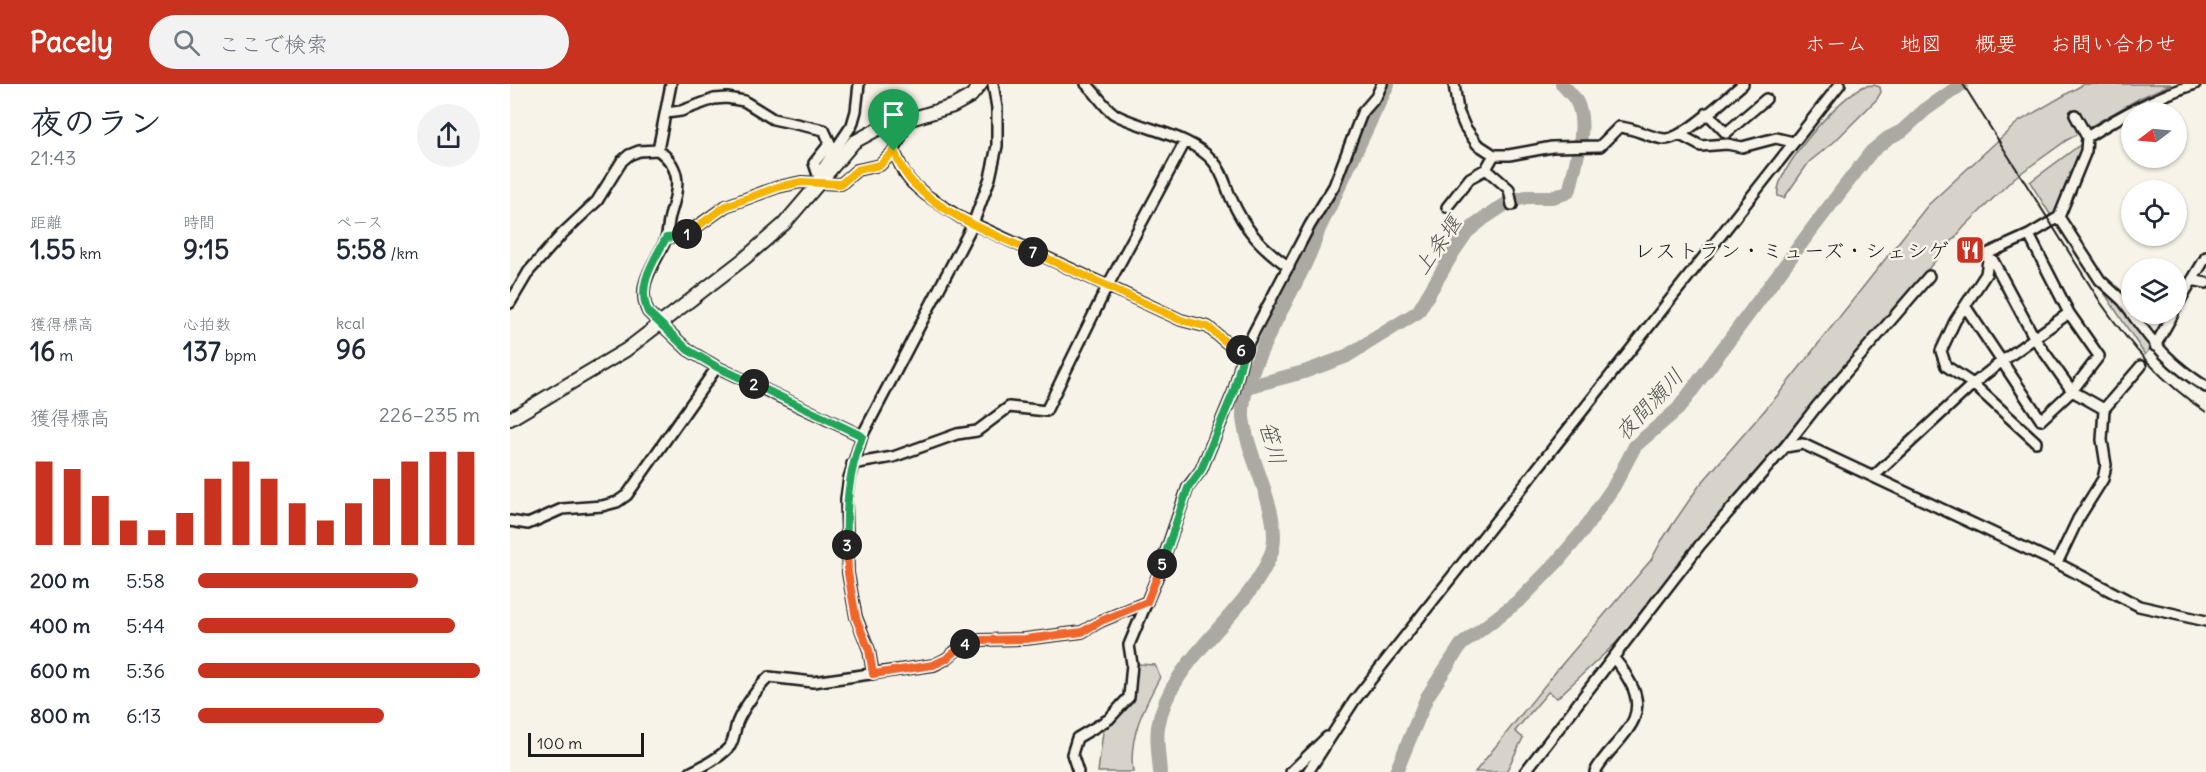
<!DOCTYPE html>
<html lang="ja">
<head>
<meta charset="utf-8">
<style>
	body { margin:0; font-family:Delius,"Klee One",sans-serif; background:#f2f2f3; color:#1f2937; height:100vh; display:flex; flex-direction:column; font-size:22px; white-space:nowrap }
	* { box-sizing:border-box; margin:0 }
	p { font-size:20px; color:#747a83 }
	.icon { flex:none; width:33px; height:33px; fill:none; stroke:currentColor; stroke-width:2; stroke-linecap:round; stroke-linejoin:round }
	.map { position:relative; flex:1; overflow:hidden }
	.drawer { display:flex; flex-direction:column; background:#fff; width:510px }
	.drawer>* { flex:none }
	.needle { width:39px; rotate:254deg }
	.buttons { position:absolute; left:1611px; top:18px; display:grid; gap:12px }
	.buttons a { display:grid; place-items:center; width:66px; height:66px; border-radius:50%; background:#fff; box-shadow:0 2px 4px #0004; font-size:30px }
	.scale { position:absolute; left:18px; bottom:15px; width:116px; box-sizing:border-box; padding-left:6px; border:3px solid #1c1c1c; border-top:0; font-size:16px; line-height:21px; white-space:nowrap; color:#1c1c1c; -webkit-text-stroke:4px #f7f3e8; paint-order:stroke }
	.pin { position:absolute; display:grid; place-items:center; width:51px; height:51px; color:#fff; margin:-62px -26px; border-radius:50% 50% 50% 0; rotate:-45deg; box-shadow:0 0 6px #0007 }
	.pin .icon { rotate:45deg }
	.km { position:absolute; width:30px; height:30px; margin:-15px; border-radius:50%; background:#222; color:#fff; font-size:16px; line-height:30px; text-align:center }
	.round { display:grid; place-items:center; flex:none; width:63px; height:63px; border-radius:32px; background:#f2f2f3 }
	.head { display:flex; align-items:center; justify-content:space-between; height:102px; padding:0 30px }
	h1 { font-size:33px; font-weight:800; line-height:45px }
	.stats { display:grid; grid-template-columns:repeat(3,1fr); gap:9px; height:102px; padding:6px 30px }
	.stats div { display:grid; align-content:center }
	.stats b { font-size:26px; font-weight:800 }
	.stats small { font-size:16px; font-weight:400 }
	.stats p { font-size:16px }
	.chart { height:168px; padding:12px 30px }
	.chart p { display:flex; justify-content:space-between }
	.chart svg { width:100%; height:108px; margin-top:6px; stroke:#c8321e; stroke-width:6 }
	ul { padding:0 30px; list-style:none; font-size:20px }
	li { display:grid; grid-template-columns:96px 72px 1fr; align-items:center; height:45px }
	li i { height:15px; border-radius:8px; background:#c8321e }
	header { display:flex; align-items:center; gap:36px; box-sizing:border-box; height:84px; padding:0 30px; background:#c8321e; color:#fff }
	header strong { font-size:28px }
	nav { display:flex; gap:33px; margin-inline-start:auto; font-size:21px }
	.search { width:420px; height:54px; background:#f2f2f3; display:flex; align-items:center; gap:15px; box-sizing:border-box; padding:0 21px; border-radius:33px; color:#747a83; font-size:22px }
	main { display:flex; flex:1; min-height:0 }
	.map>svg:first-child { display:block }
	.green { fill:#d7d3cb; stroke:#7a7874; stroke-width:1.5 }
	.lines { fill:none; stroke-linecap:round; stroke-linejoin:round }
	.river { stroke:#aca9a2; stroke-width:14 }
	.street-casing { stroke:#1c1c1c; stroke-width:14 }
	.secondary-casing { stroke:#1c1c1c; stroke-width:16 }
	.street { stroke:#f7f3e8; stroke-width:9 }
	.secondary { stroke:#f7f3e8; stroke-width:12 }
	.rail { stroke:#1c1c1c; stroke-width:2 }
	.split-1-casing { stroke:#fff; stroke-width:12 }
	.split-2-casing { stroke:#fff; stroke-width:12 }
	.split-3-casing { stroke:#fff; stroke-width:12 }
	.split-4-casing { stroke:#fff; stroke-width:12 }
	.split-5-casing { stroke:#fff; stroke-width:12 }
	.split-6-casing { stroke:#fff; stroke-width:12 }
	.split-7-casing { stroke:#fff; stroke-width:12 }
	.split-8-casing { stroke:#fff; stroke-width:12 }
	.split-1 { stroke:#f5b400; stroke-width:8 }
	.split-2 { stroke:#22a559; stroke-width:8 }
	.split-3 { stroke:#22a559; stroke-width:8 }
	.split-4 { stroke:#f0652b; stroke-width:8 }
	.split-5 { stroke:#f0652b; stroke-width:8 }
	.split-6 { stroke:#22a559; stroke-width:8 }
	.split-7 { stroke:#f5b400; stroke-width:8 }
	.split-8 { stroke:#f5b400; stroke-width:8 }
	.labels { text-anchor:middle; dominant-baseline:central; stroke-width:5; stroke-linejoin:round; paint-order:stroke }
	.poi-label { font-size:21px; fill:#1c1c1c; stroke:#f7f3e8; text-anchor:end }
	.water-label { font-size:22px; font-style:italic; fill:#565452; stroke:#f7f3e8 }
</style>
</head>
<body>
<header>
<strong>Pacely</strong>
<div class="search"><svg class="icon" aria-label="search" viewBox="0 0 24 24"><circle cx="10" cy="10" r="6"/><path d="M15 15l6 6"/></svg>ここで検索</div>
<nav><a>ホーム</a><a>地図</a><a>概要</a><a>お問い合わせ</a></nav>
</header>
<main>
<section class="drawer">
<div class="head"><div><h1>夜のラン</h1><p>21:43</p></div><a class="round"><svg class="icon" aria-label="share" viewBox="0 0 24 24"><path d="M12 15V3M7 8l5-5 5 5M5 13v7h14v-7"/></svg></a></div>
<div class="stats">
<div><p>距離</p><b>1.55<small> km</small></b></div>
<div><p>時間</p><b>9:15</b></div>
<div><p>ペース</p><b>5:58<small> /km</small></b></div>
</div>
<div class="stats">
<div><p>獲得標高</p><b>16<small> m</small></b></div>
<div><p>心拍数</p><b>137<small> bpm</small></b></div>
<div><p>kcal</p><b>96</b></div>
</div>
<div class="chart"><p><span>獲得標高</span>226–235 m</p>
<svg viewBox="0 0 160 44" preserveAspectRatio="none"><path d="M5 44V10M15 44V13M25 44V24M35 44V34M45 44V38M55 44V31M65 44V17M75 44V10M85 44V17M95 44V27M105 44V34M115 44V27M125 44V17M135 44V10M145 44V6M155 44V6"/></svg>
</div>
<ul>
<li><b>200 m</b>5:58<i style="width:78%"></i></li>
<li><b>400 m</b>5:44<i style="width:91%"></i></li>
<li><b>600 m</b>5:36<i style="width:100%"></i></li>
<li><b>800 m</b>6:13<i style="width:66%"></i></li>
</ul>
</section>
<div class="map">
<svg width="1696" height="688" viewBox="0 0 1696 688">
	<rect width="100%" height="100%" fill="#f7f3e8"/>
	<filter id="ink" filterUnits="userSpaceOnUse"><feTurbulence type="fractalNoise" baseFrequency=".0167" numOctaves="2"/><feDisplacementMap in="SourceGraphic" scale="12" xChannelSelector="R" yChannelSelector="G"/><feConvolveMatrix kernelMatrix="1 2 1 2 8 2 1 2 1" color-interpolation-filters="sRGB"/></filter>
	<g filter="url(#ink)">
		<path class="green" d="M1574 0H1661L1630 14 1557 56 1504 94 1454 143 1198 443 1107 558 1047 614 1038 608 1005 647 1013 654 996 688H965L1048 585 1141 476 1152 456 1189 402 1267 312 1418 121 1508 38Z
			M1364 1 1370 3 1371 8 1367 15 1324 58 1299 78 1274 114 1268 112C1262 89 1332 9 1355 2 1358 1 1361 2 1364 1Z
			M1570 61H1573L1543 135 1520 98Z
			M1549 140 1612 218 1643 261 1635 271Z
			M627 580 645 581 650 593C634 623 618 653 623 688H588L593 648 620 617Z"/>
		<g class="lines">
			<path class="river" d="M737 303 794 288 835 273 908 228 944 167 957 148 973 135 999 118 1016 113H1042L1056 109 1060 105C1065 80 1080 37 1065 15 1061 9 1056 5 1052 0
				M650 688C649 674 646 657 648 643 659 575 738 531 761 470 775 434 736 372 733 333 732 311 740 292 749 272 767 229 795 189 809 145L878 0
				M886 688 917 613 951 561 1011 515 1047 478 1073 447 1104 402 1125 362 1168 325 1302 145 1361 68 1378 54 1392 47 1415 26 1452 0"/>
			<g class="street-casing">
				<path id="street" d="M576 0C587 9 595 26 608 32 639 47 680 51 703 77 713 88 715 101 721 114 735 146 751 163 779 183
					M944 0 948 27 955 43 967 60 984 71H999L1042 63 1090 62 1109 43C1125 44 1138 53 1154 55 1172 57 1217 13 1233 0
					M156 29 171 27 204 15 217 14 234 17 263 35 314 46 320 59 304 79 308 91
					M1197 29 1216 49 1256 15
					M1170 51 1191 62 1217 60 1232 63 1266 54 1283 58
					M1577 53C1610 32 1648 12 1685 0
					M148 66 161 0
					M384 67 394 89 402 99 416 111 451 134 671 236 698 243 717 259 734 267
					M984 71 976 85 999 105 1002 121
					M309 94 308 91 342 41 346 27 349 0
					M937 123 960 94 976 85
					M1549 133 1590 196 1613 217 1622 229
					M156 154 175 151 216 122 268 103 291 98 331 100 347 86 370 81 384 67 392 50 395 37
					M1479 169 1525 255 1562 307 1594 325
					M1682 196 1696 199
					M0 219 19 187 52 150 87 117 112 77 119 71 129 67 148 66C174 85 168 106 160 132 158 139 158 148 156 155 146 180 125 199 138 228L178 266 207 283 352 352
					M1455 222 1531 336 1562 307 1589 272 1559 229 1519 151
					M1666 223 1696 173
					M1622 230C1645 262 1661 281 1696 303
					M1645 262 1663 230
					M1526 358 1463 300 1436 282 1431 267 1445 237 1476 190 1479 169 1519 151 1549 133 1576 67 1577 53 1565 31
					M1275 363 1307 322 1419 192
					M342 380 383 373 447 350 467 347 499 323 536 327 597 203 675 58
					M1363 393 1463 300 1491 278 1559 229
					M0 437 18 440 52 425 92 422 107 418 117 411 207 283
					M1547 479 1568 435 1593 395 1596 381 1592 356 1594 325 1631 282
					M363 590 359 566 346 533 338 489 336 415 339 394 352 352 463 140 480 94 487 62V24L483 0
					M181 688C194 682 211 673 220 662 224 656 225 646 227 639 232 626 249 602 259 593L303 598 424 581 436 575 455 559 470 556 515 555 572 548 591 537 637 518
					M568 688 562 670 567 654 599 635 619 613 622 580 619 561 648 491 678 403 691 386 724 307 734 267 800 141 824 102 852 29 866 13 872 0
					M781 688 817 653
					M798 688 844 617 1330 0
					M1015 688 1190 461 1275 363 1293 360 1547 479 1629 522 1696 537
					M1085 688C1100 658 1142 640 1121 600 1116 591 1111 581 1103 574"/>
			</g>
			<g class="secondary-casing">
				<path id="secondary" d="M0 335 116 266 235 174 274 140 344 58 368 45 443 22 461 12 471 0"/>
			</g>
			<use href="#street" class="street"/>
			<use href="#secondary" class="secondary"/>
			<path class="rail" d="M1453 0 1591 219C1621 262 1652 299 1696 328"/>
		</g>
	</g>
	<g class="lines" filter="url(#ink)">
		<g class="split-1-casing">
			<path id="split-1" d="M177 150 216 122 268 103 291 98 331 100 347 86 370 81 384 67"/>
		</g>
		<g class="split-2-casing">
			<path id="split-2" d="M177 150 169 153 156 154C144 177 126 201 138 228L178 266 207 283 244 300"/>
		</g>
		<g class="split-3-casing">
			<path id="split-3" d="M244 300 352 352C338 392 336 418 337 461"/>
		</g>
		<g class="split-4-casing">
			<path id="split-4" d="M337 461 338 489 346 534 359 566 363 590 423 581 436 575 455 560"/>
		</g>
		<g class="split-5-casing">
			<path id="split-5" d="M455 560 470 556 515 555 572 548 591 537 637 518 652 480"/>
		</g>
		<g class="split-6-casing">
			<path id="split-6" d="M652 480 678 404 691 386 724 307 734 267 731 266"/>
		</g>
		<g class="split-7-casing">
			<path id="split-7" d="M523 168 671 236 698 243 717 259 731 266"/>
		</g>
		<g class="split-8-casing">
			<path id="split-8" d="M384 67C389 79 394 90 403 99 433 131 484 150 523 168"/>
		</g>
		<use href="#split-1" class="split-1"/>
		<use href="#split-2" class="split-2"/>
		<use href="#split-3" class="split-3"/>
		<use href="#split-4" class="split-4"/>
		<use href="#split-5" class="split-5"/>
		<use href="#split-6" class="split-6"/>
		<use href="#split-7" class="split-7"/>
		<use href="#split-8" class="split-8"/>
	</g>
	<defs>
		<g id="restaurant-square" transform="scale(1.5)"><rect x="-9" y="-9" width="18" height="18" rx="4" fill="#c8321e" stroke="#f7f3e8"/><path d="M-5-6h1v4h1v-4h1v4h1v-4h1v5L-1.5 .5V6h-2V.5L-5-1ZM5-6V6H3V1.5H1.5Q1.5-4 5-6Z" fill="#fff"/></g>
	</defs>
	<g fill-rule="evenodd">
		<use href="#restaurant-square" x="1460" y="166"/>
	</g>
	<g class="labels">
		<g class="poi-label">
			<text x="1439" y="166">レストラン・ミューズ・シェシゲ</text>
		</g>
		<g class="water-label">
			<text transform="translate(927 161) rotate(-55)">上条堰</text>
			<text transform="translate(1139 320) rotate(-47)">夜間瀬川</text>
			<text transform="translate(763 359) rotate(74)">笹川</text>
		</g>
	</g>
</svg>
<div class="buttons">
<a><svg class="needle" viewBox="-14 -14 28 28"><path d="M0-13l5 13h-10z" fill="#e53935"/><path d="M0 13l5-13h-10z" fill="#747a83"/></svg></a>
<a><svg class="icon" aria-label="locate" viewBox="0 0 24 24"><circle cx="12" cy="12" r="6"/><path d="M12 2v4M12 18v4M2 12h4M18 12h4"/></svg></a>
<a><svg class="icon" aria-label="layers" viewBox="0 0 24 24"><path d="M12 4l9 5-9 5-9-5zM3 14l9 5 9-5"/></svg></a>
</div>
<div class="scale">100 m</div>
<div class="pin" style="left:384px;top:67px;background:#1e9e55"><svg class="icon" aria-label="arrive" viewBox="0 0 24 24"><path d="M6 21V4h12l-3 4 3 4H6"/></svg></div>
<b class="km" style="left:177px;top:150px">1</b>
<b class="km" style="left:244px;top:300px">2</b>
<b class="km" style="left:337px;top:461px">3</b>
<b class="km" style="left:455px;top:560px">4</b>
<b class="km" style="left:652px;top:480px">5</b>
<b class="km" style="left:731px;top:266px">6</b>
<b class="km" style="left:523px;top:168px">7</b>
</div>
</main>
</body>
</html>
